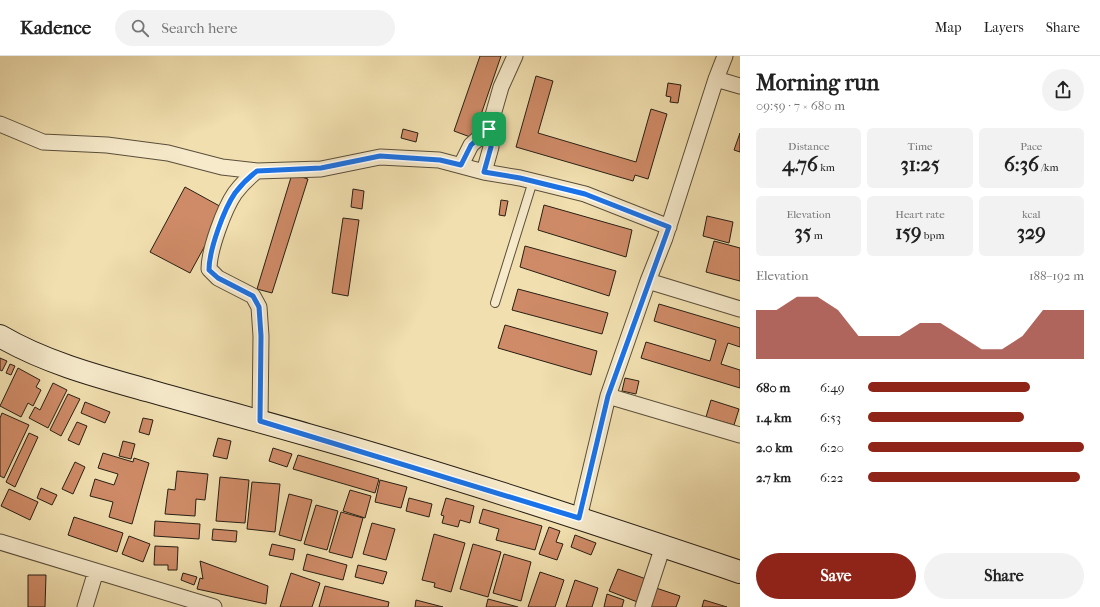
<!DOCTYPE html>
<html lang="en">
<head>
<meta charset="utf-8">
<style>
	body { margin:0; font-family:"IM FELL French Canon",serif; background:#f2f2f2; color:#222; height:100vh; display:flex; flex-direction:column; font-size:15px; white-space:nowrap }
	* { box-sizing:border-box; margin:0 }
	p { font-size:13px; color:#767676 }
	.icon { flex:none; width:22px; height:22px; fill:none; stroke:currentColor; stroke-width:2; stroke-linecap:round; stroke-linejoin:round }
	.map { position:relative; flex:1; overflow:hidden }
	.sheet { display:flex; flex-direction:column; background:#fff; width:360px }
	.sheet>* { flex:none }
	.pin { position:absolute; display:grid; place-items:center; width:34px; height:34px; color:#fff; margin:-17px; border-radius:8px; box-shadow:0 2px 6px #0006 }
	.round { display:grid; place-items:center; flex:none; width:42px; height:42px; border-radius:21px; background:#f2f2f2 }
	.headline { display:flex; align-items:center; justify-content:space-between; height:68px; padding:0 16px }
	h1 { font-size:22px; font-weight:700; line-height:30px }
	.metrics { display:grid; grid-template-columns:repeat(3,1fr); gap:6px; height:68px; padding:4px 16px }
	.metrics div { display:grid; align-content:center; border-radius:6px; background:#f2f2f2; text-align:center }
	.metrics b { font-size:20px; font-weight:700 }
	.metrics small { font-size:11px; font-weight:400 }
	.metrics p { font-size:11px }
	.chart { height:112px; padding:8px 16px }
	.chart p { display:flex; justify-content:space-between }
	.chart svg { width:100%; height:72px; margin-top:4px; fill:#8f2418; opacity:.7 }
	.button { display:flex; gap:8px; margin-top:auto; padding:8px 16px }
	.button a { flex:1; height:46px; border-radius:24px; background:#8f2418; color:#fff; font-size:16px; font-weight:700; line-height:46px; text-align:center }
	.button a+a { background:#f2f2f2; color:#222 }
	ul { padding:0 16px; list-style:none; font-size:13px }
	li { display:grid; grid-template-columns:64px 48px 1fr; align-items:center; height:30px }
	li i { height:10px; border-radius:5px; background:#8f2418 }
	header { display:flex; align-items:center; gap:24px; box-sizing:border-box; height:56px; padding:0 20px; background:#fff; border-bottom:1px solid #e0e0e0 }
	header strong { font-size:19px }
	nav { display:flex; gap:22px; margin-inline-start:auto; font-size:14px }
	.search { width:280px; height:36px; background:#f2f2f2; display:flex; align-items:center; gap:10px; box-sizing:border-box; padding:0 14px; border-radius:22px; color:#767676; font-size:15px }
	main { display:flex; flex:1; min-height:0 }
	.map>svg:first-child { display:block }
	.building { fill:#cf8b67; stroke:#271f14 }
	.lines { fill:none; stroke-linecap:round; stroke-linejoin:round }
	.service-casing { stroke:#5a4f3b; stroke-width:10 }
	.minor-casing { stroke:#5a4f3b; stroke-width:17 }
	.secondary-casing { stroke:#271f14; stroke-width:24 }
	.service { stroke:#f6eacb; stroke-width:8 }
	.minor { stroke:#f6eacb; stroke-width:15 }
	.secondary { stroke:#f6eacb; stroke-width:22 }
	.route-casing { stroke:#fff; stroke-width:8 }
	.route { stroke:#1a73e8; stroke-width:5 }
</style>
</head>
<body>
<header>
<strong>Kadence</strong>
<div class="search"><svg class="icon" aria-label="search" viewBox="0 0 24 24"><circle cx="10" cy="10" r="6"/><path d="M15 15l6 6"/></svg>Search here</div>
<nav><a>Map</a><a>Layers</a><a>Share</a></nav>
</header>
<main>
<div class="map">
<svg width="740" height="551" viewBox="0 0 740 551">
	<rect width="100%" height="100%" fill="#f1dfaf"/>
	<filter id="stains"><feTurbulence type="fractalNoise" baseFrequency=".005" numOctaves="4"/><feColorMatrix values="0 0 0 0 .2 0 0 0 0 .09 0 0 0 0 .02 0 0 0 .5 -.17"/></filter>
	<radialGradient id="worn" r=".72"><stop offset=".6" stop-color="#630" stop-opacity="0"/><stop offset="1" stop-color="#630" stop-opacity=".3"/></radialGradient>
	<path class="building" d="M480 0H501L473 82 454 75Z
		M536 20 553 25 538 77 636 106 651 53 667 58 648 123 635 119 633 125 516 91Z
		M668 27 681 29 678 47 670 46 671 41 666 40Z
		M403 73 418 77 416 86 401 82Z
		M740 77V96L734 94Z
		M292 118 308 123 272 237 257 233Z
		M185 131 225 153 190 217 150 196Z
		M353 133 364 135 362 153 351 151Z
		M501 144 508 145 505 160 499 159Z
		M544 149 632 174 626 201 538 174Z
		M707 160 733 166 729 187 703 180Z
		M343 162 359 164 348 240 332 237Z
		M714 185 740 192V225L706 216Z
		M525 190 616 215 609 240 520 211Z
		M518 233 608 257 602 278 512 254Z
		M659 248 740 272V291L728 287 721 308 740 314V332L641 302 646 286 710 305 716 284 654 265Z
		M505 269 597 295 591 319 498 292Z
		M0 302 7 305 2 315 0 314Z
		M10 308 15 310 11 319 6 317Z
		M18 312 40 324 36 331 41 334 33 350 28 347 21 361 0 350Z
		M625 322 639 325 636 338 622 335Z
		M53 327 67 334 48 372 29 362 35 351 40 354Z
		M68 338 80 343 61 380 50 374Z
		M711 344 739 353 734 369 706 361Z
		M85 346 110 356 105 367 81 357Z
		M2 357 29 369 4 422 0 420V362Z
		M143 362 153 364 149 379 139 376Z
		M77 366 87 370 79 389 68 384Z
		M29 377 38 381 15 431 6 426Z
		M218 382 231 385 227 403 213 400Z
		M123 385 135 388 131 403 119 400Z
		M273 392 292 398 287 411 269 405Z
		M103 397 133 406 134 402 149 407 132 468 109 461 113 446 90 440 95 423 114 429 118 418 98 412Z
		M298 399 379 423 375 437 293 413Z
		M75 406 85 411 73 438 62 433Z
		M177 415 208 418 205 444 196 443 195 460 165 458 168 433 175 434Z
		M220 421 249 424 245 467 216 465Z
		M380 424 407 431 401 452 375 446Z
		M252 426 280 428 275 476 247 473Z
		M41 432 57 439 52 449 37 442Z
		M9 433 38 446 30 464 1 450Z
		M350 434 371 440 365 462 343 455Z
		M289 438 312 444 301 485 279 479Z
		M409 442 432 448 429 461 406 455Z
		M446 442 474 450 470 467 460 464 458 471 442 467 444 460 441 459Z
		M316 449 338 455 327 494 304 488Z
		M483 453 542 470 535 494 496 484 499 473 479 467Z
		M341 456 363 462 352 502 329 496Z
		M74 461 123 477 117 496 68 479Z
		M155 465 200 468 199 483 154 480Z
		M372 467 395 473 386 504 363 498Z
		M549 471 560 475 556 486 563 488 557 504 539 498Z
		M213 473 237 475 236 486 212 484Z
		M434 478 465 487 451 536 434 531 435 527 422 524Z
		M575 479 596 487 591 499 571 491Z
		M129 480 150 488 143 506 122 498Z
		M272 488 295 493 293 504 269 499Z
		M473 488 501 496 488 541 460 533Z
		M155 490 178 491 177 514H168V509H154Z
		M307 498 347 509 343 524 303 514Z
		M504 498 531 506 521 545 493 537Z
		M200 505 268 530 266 548 197 533 200 522 203 523Z
		M358 509 387 516 383 528 355 521Z
		M618 513 649 524 640 547 609 535Z
		M540 516 564 524 555 551H528Z
		M183 517 197 521 194 529 181 524Z
		M291 517 320 527 312 551H280Z
		M28 519H46L45 551H28Z
		M575 524 598 532 592 551H566Z
		M325 530 389 546 388 551H319Z
		M656 532 680 540 676 551H650Z
		M607 538 624 544 622 551H604Z
		M488 543 518 551H486Z
		M416 544 443 551H415Z
		M704 544 727 551H702Z"/>
	<g class="lines">
		<g class="service-casing">
			<path id="service" d="M495 247 533 125"/>
		</g>
		<g class="minor-casing">
			<path id="minor" d="M716 23 740 30
				M0 68 43 86 107 89 168 97 222 111 257 115 321 113 380 101 439 104 484 116 520 122 585 138 669 171
				M461 109 471 89 489 73
				M257 115C249 121 241 129 235 137 224 153 209 194 209 213L218 222 253 240 259 251 261 280 260 365
				M484 116 491 91 489 73 501 31 515 0
				M648 225 740 253
				M608 340 740 379
				M579 462 608 340 648 225 665 182 716 23 725 0
				M0 486 214 551
				M85 551 96 515
				M643 551 663 490"/>
		</g>
		<g class="secondary-casing">
			<path id="secondary" d="M0 280C46 307 100 321 150 335 203 350 256 364 308 379 453 420 597 468 740 516"/>
		</g>
		<use href="#service" class="service"/>
		<use href="#minor" class="minor"/>
		<use href="#secondary" class="secondary"/>
	</g>
	<g class="lines">
		<g class="route-casing">
			<path id="route" d="M489 73 491 91 484 116 520 122 585 138 669 171 608 340 579 462 260 365 261 280 259 251 253 240 218 222 209 214C209 194 224 153 235 137 241 129 249 121 257 115L321 112 380 100 440 104 461 109 471 89Z"/>
		</g>
		<use href="#route" class="route"/>
	</g>
	<rect width="100%" height="100%" filter="url(#stains)"/>
	<rect width="100%" height="100%" fill="url(#worn)"/>
</svg>
<div class="pin" style="left:489px;top:73px;background:#1e9e55"><svg class="icon" aria-label="arrive" viewBox="0 0 24 24"><path d="M6 21V4h12l-3 4 3 4H6"/></svg></div>
</div>
<section class="sheet">
<div class="headline"><div><h1>Morning run</h1><p>09:59 · 7 × 680 m</p></div><a class="round"><svg class="icon" aria-label="share" viewBox="0 0 24 24"><path d="M12 15V3M7 8l5-5 5 5M5 13v7h14v-7"/></svg></a></div>
<div class="metrics">
<div><p>Distance</p><b>4.76<small> km</small></b></div>
<div><p>Time</p><b>31:25</b></div>
<div><p>Pace</p><b>6:36<small> /km</small></b></div>
</div>
<div class="metrics">
<div><p>Elevation</p><b>35<small> m</small></b></div>
<div><p>Heart rate</p><b>159<small> bpm</small></b></div>
<div><p>kcal</p><b>329</b></div>
</div>
<div class="chart"><p><span>Elevation</span>188–192 m</p>
<svg viewBox="0 0 160 44" preserveAspectRatio="none"><path d="M0 44V14L10 14L20 6L30 6L40 14L50 30L60 30L70 30L80 22L90 22L100 30L110 38L120 38L130 30L140 14L150 14L160 14V44z"/></svg>
</div>
<ul>
<li><b>680 m</b>6:49<i style="width:75%"></i></li>
<li><b>1.4 km</b>6:53<i style="width:72%"></i></li>
<li><b>2.0 km</b>6:20<i style="width:100%"></i></li>
<li><b>2.7 km</b>6:22<i style="width:98%"></i></li>
</ul>
<div class="button"><a>Save</a><a>Share</a></div>
</section>
</main>
</body>
</html>
